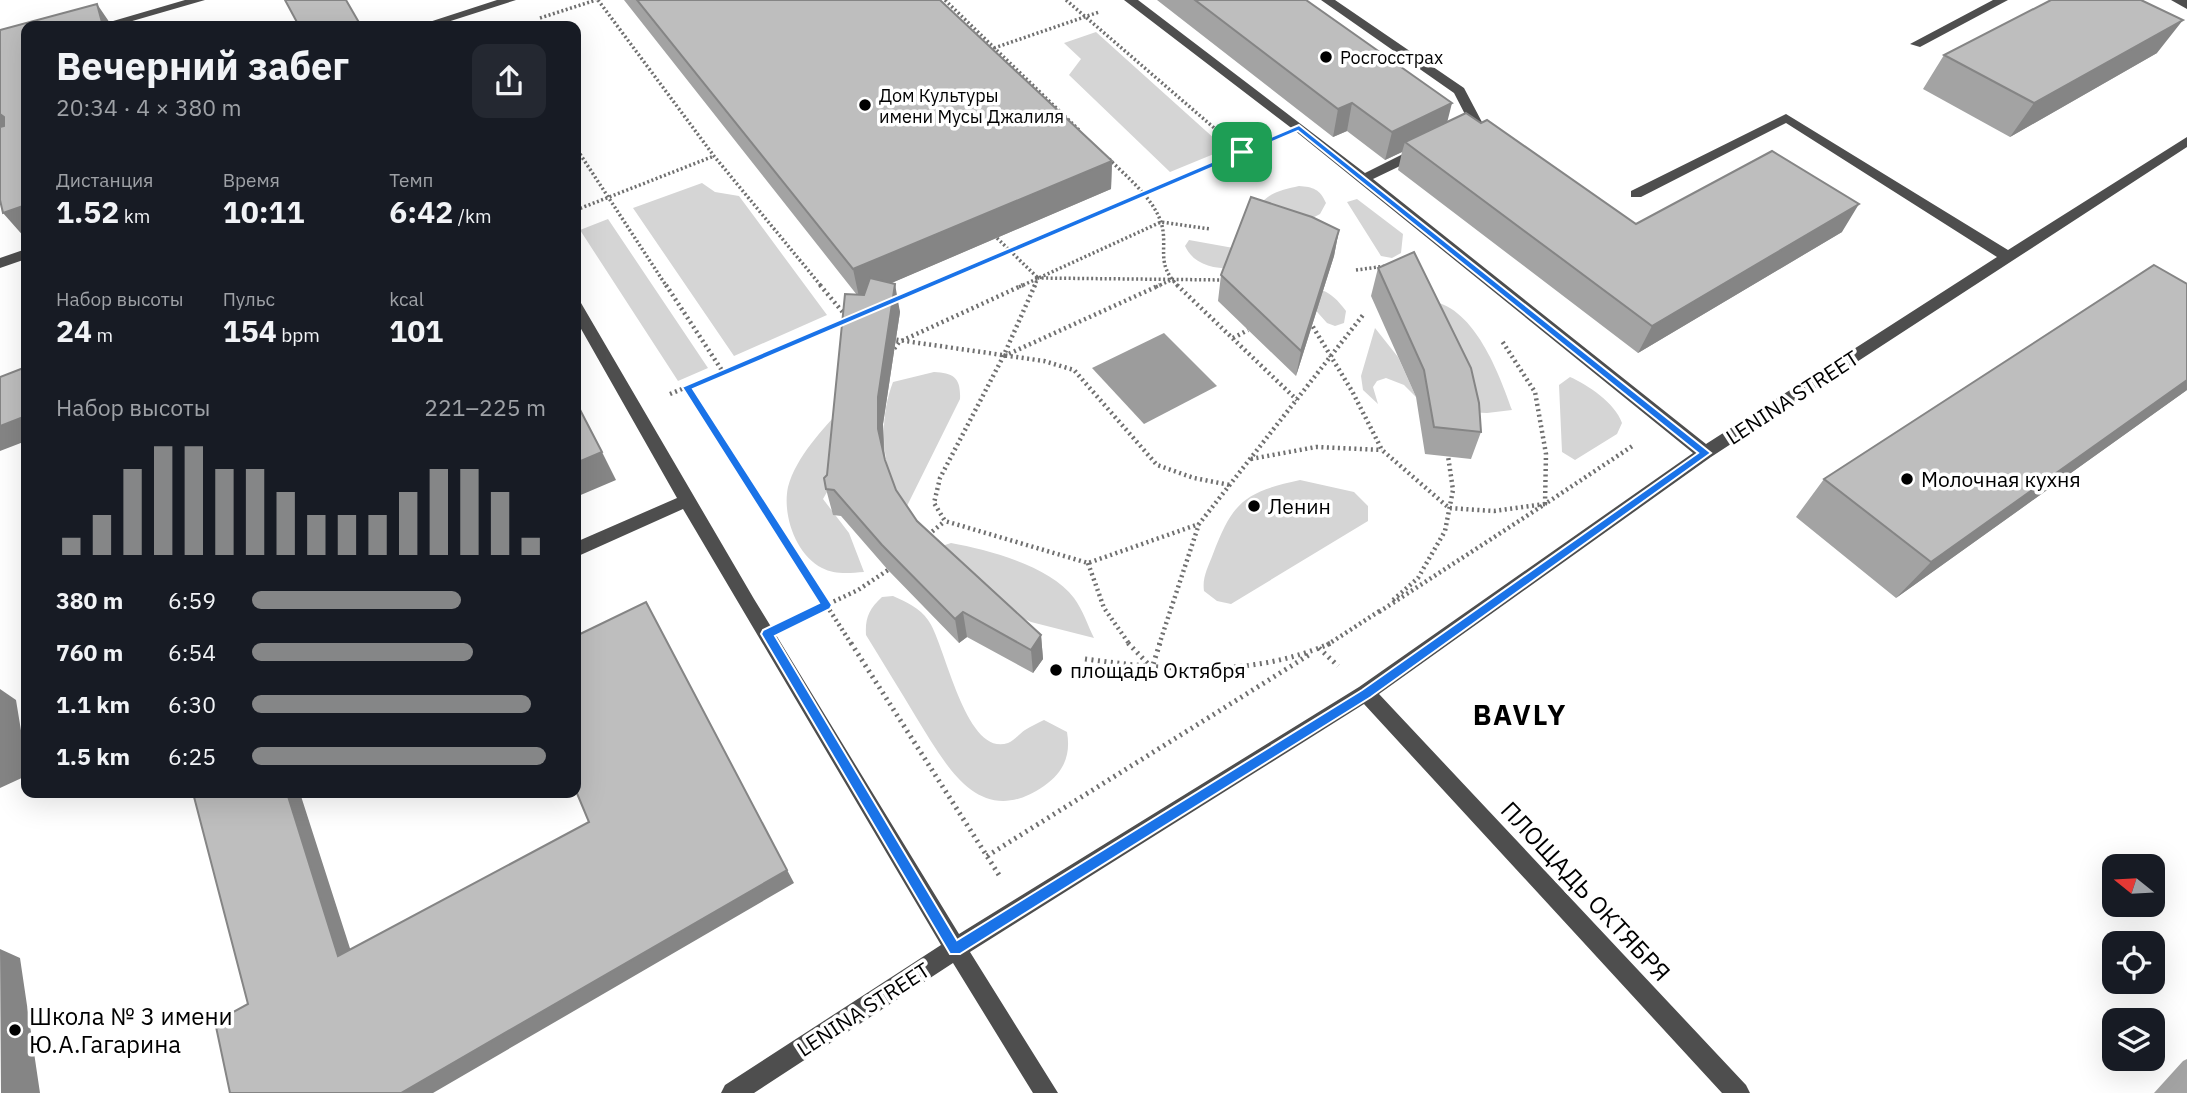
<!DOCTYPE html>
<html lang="ru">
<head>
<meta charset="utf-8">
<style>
	body { margin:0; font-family:"IBM Plex Sans",sans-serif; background:#242831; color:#f1f3f6; height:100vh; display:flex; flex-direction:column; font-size:26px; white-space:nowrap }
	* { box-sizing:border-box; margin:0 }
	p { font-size:23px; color:#9ea1a6 }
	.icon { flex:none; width:38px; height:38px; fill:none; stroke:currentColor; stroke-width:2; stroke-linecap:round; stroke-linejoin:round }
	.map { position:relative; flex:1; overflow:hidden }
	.side { position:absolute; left:21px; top:21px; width:560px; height:777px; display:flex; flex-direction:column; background:#171b24; border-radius:14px; box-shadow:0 7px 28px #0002 }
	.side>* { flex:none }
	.needle { width:46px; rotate:288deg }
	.tools { position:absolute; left:2102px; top:854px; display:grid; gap:14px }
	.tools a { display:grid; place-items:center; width:63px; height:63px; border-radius:14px; background:#171b24; box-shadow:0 7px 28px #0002; font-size:35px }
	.pin { position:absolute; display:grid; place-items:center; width:60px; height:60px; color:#fff; margin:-30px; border-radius:14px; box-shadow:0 4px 10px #0006 }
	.round { display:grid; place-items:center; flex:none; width:74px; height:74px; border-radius:14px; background:#242831 }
	.overview { display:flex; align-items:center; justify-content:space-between; height:119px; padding:0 35px }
	h1 { font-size:38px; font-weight:700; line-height:52px }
	.stats { display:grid; grid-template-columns:repeat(3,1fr); gap:10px; height:119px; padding:7px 35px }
	.stats div { display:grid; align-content:center }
	.stats b { font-size:30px; font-weight:700 }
	.stats small { font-size:19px; font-weight:400 }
	.stats p { font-size:19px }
	.chart { height:196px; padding:14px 35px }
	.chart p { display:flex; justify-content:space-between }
	.chart svg { width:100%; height:126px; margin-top:7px; stroke:#858687; stroke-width:6 }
	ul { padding:0 35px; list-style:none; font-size:23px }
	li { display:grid; grid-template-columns:112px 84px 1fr; align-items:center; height:52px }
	li i { height:18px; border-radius:9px; background:#858687 }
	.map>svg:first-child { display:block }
	.green { fill:#d5d5d5 }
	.water { fill:#9c9c9c }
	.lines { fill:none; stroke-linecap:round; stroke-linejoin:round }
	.path-far2 { stroke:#707070; stroke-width:3.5; stroke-dasharray:2 2.5; stroke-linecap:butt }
	.path-far1 { stroke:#707070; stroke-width:4.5; stroke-dasharray:2 3.5; stroke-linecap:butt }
	.path { stroke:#707070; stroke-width:5; stroke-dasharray:2 4.5; stroke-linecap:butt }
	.minor { fill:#4e4e4e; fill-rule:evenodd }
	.wall { fill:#a3a3a3 }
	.shaded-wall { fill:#858585 }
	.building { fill:#bebebe; stroke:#858585; stroke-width:2 }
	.route { fill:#1a73e8; stroke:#fff; stroke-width:2; fill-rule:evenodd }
	.poi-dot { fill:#000; stroke:#fff; stroke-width:2.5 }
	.labels { text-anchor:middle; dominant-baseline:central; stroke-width:7; stroke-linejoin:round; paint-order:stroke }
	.far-poi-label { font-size:18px; fill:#000; stroke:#fff; text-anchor:start }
	.street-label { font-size:21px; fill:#000; stroke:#fff }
	.poi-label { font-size:21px; fill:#000; stroke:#fff; text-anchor:start }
	.near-street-label { font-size:24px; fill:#000; stroke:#fff }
	.near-poi-label { font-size:24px; fill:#000; stroke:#fff; text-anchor:start }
	.district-label { font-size:28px; font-weight:bold; letter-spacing:2px; fill:#000; stroke:#fff }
</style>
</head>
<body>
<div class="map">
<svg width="2187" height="1093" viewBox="0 0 2187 1093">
	<rect width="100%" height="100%" fill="#fff"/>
	<path class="green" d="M1096 32 1226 149 1170 172 1069 75 1081 59 1064 43Z
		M702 183 715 192 739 196 827 315 734 356 633 208Z
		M1299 186C1313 187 1320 189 1326 203L1320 214 1303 223 1256 210C1266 193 1281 190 1299 186Z
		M1357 199 1403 234 1401 253 1392 258 1381 256 1347 202Z
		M608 219 708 368 678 381 580 230Z
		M1189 240 1239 249 1281 264C1251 266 1201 280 1185 246Z
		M1294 286C1319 287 1330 289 1346 311L1344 323 1335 326 1327 323Z
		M1432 301C1475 309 1499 373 1512 410L1487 413 1465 412Z
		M1375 328 1398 357 1416 397 1404 385 1386 378 1377 381 1373 387 1378 404 1363 390 1361 376Z
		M934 372C954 373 961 378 960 399L902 516C885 472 876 427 893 382Z
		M1570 377C1588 385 1615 403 1622 423L1617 434 1575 460 1562 452 1559 385Z
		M843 407 827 492 823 499 849 533 864 572C850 573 835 575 822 568 796 555 782 515 788 487 796 457 823 429 843 407Z
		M1300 480 1354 492 1368 506V521L1231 604 1217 601 1204 591C1202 578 1208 567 1213 554 1233 501 1245 492 1300 480Z
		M951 543C989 550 1050 566 1074 598 1083 610 1088 626 1094 638L1031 622 1001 608 927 551Z
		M893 596C906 602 920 608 928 620 945 642 965 758 1008 743 1014 741 1020 733 1025 730 1031 726 1038 723 1044 720L1067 732C1071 755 1064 772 1044 786 979 831 946 765 916 717 900 690 883 663 866 635 865 618 869 609 882 597Z"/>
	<path class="water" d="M1164 333 1217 386 1144 424 1092 368Z"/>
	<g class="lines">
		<path class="path-far2" d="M598 0 714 156 822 287
			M945 0 1080 131
			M1066 0 1242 152
			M540 18 596 0
			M994 48 1099 12
			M580 154 667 287
			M1109 159C1127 177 1152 197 1161 222 1169 248 1154 263 1179 287
			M576 210 714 156
			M997 238 1038 278
			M1356 270 1386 266
			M924 287 1261 143
			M1019 287 1161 222 1210 229
			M1034 287 1038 278 1226 280
			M1156 287 1171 280"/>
		<path class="path-far1" d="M666 285 723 372
			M820 285 846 316
			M1035 285 1003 357 940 478 934 503 945 521 1088 563 1199 524
			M1177 285 1297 400
			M893 300 928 285
			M1310 322 1352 391 1382 450 1449 508 1494 511 1545 504 1634 445
			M1233 338 1248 330
			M891 339 1044 361 1074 370 1157 465 1194 478 1230 485
			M891 353 899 342 1023 285
			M1004 356 1160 285
			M687 388 852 645
			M670 394 846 320
			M1251 459 1316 447 1382 450
			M928 535 945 521
			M1088 563 1104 608 1130 645
			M1393 600 1418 578 1445 531 1453 490 1448 456
			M1379 612 1545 504 1546 454 1535 392 1502 341
			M799 618 858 590 888 570
			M1159 645 1199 524 1363 315
			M1327 645 1381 610"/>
		<path class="path" d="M851 643 999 875
			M1128 643 1152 668 1160 643
			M1319 648 1338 666
			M1085 659C1168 670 1252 678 1331 643
			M987 856 1312 653"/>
		<path class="minor" d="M185 0H205L115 26H96Z
			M497 0H516L435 26H417Z
			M1124 0H1138L1365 173 1415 148H1425V154L1373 179 1706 444 1997 257 1786 123 1641 197H1631V191L1786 114 2008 250 2187 137V147L1711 457 1379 694 1746 1085 1750 1093H1722L1364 704 970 952 1058 1093H1033L953 963 754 1093H721L725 1085 941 945 683 509 576 557V542L677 498 576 320V302L581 303 754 599 959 934 1359 687 1693 453 1294 130Z
			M1321 0H1335L1464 88 1483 124C1477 130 1465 136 1456 134V128L1469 122 1454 93Z
			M1993 0H2008L1920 47 1910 44Z
			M2171 0H2187V9Z
			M26 249V259L0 268V258Z"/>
	</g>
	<path class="wall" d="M624 0H940L1112 161 1111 189 891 283 900 312 883 424 885 460 896 490 917 521 1041 635 1043 659 1033 673 967 637 959 643 888 570 841 516 833 515 826 489 827 475 857 295Z
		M1157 0H1306L1447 122 1481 123 1636 224 1842 232 1638 353 1398 170 1402 152 1385 160 1347 131 1333 137Z
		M2157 53 2010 137 1923 89 1944 55Z
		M1339 230 1334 256 1296 376 1218 301 1221 275Z
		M1378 268 1481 432 1471 459 1425 454 1416 397 1371 296Z
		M2187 390 1896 598 1796 517 1824 479Z
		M2187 1059V1093H2154L2183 1061Z"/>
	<path class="shaded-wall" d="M97 4 112 26H103Z
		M2183 20 2157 53 2010 137 2034 103Z
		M1352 103 1347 131 1333 137 1338 109Z
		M1452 103 1445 131 1405 142 1402 152 1385 160 1392 132Z
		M0 114H1L25 143H0Z
		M1112 161 1111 189 859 297 853 269Z
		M1859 204 1842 232 1638 353 1652 326Z
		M26 205V239L3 213Z
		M1339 230 1334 256 1296 376 1301 351Z
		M895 284 900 312 883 424 884 456 878 429V397Z
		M2187 380V390L1896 598 1931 562Z
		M26 416V441L0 451V426Z
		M602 452 616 480 576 497V463Z
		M646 602 794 883 433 1093H401L787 870Z
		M963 612 967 637 959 643 955 619Z
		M1041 635 1043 659 1033 673 1031 650Z
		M0 689 16 700 26 761V776L0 788Z
		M287 793H300L356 967 338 956Z
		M0 949 20 958 40 1093H1Z"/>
	<path class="building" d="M285 0H346L361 26H299Z
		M637 0H940L1112 161 853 269Z
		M1195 0H1306L1452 103 1392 132 1352 103 1338 109Z
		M2051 0H2141L2183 20 2034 103 1944 55Z
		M97 4 103 26H26V205L3 213 0 200V127L4 126V117L0 114V30Z
		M1466 113 1481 123 1487 120 1636 224 1772 151 1859 204 1652 326 1405 142Z
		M1251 197 1312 217 1339 230 1301 351 1221 275Z
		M1414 252 1471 368 1479 403 1481 432 1434 427 1424 370 1378 268Z
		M2154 265 2187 284V380L1931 562 1824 479Z
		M870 278 895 284 878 397V429L885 460 896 490 917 521 1041 635 1031 650 963 612 955 619 882 545 834 490 826 489 824 478 827 475 845 294 864 295Z
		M26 367V416L0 426V377Z
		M576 402 602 452 576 463Z
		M646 602 787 870 401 1093H230L215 1022 248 1004 193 793H287L338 956 589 822 576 791V636Z"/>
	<path class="route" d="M1299 125 1711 453 1371 697 960 954H950L761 634 763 630 819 603 682 387ZM1298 131 1698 453 1362 690 957 940 775 636 830 609 832 605 693 389Z"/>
	<g class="poi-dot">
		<circle cx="1326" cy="57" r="7"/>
		<circle cx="865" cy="105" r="7"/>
		<circle cx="1907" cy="479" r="7"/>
		<circle cx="1254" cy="506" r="7"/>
		<circle cx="1056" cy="670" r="7"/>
		<circle cx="15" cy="1030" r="7"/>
	</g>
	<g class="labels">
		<g class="far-poi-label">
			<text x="1340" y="57">Росгосстрах</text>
			<text x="879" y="95">Дом Культуры<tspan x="879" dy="21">имени Мусы Джалиля</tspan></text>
		</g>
		<g class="street-label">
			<text transform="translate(1792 397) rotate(-33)">LENINA STREET</text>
			<text transform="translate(863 1009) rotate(-33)">LENINA STREET</text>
		</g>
		<g class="poi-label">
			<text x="1921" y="479">Молочная кухня</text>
			<text x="1268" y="506">Ленин</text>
			<text x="1070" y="670">площадь Октября</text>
		</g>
		<g class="near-street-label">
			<text transform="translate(1586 891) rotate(47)">ПЛОЩАДЬ ОКТЯБРЯ</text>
		</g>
		<g class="near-poi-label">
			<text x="29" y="1016">Школа № 3 имени<tspan x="29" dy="28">Ю.А.Гагарина</tspan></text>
		</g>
		<g class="district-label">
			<text x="1520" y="714">BAVLY</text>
		</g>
	</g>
</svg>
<div class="tools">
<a><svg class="needle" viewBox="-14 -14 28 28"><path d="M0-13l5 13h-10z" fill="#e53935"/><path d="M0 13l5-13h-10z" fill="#9ea1a6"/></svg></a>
<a><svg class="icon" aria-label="locate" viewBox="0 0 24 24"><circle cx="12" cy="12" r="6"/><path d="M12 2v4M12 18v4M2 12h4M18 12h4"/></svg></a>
<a><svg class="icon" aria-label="layers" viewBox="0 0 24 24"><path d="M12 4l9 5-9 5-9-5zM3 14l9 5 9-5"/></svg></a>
</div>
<div class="pin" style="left:1242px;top:152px;background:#1e9e55"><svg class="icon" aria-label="arrive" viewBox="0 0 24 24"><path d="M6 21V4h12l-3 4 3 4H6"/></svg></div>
<section class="side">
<div class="overview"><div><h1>Вечерний забег</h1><p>20:34 · 4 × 380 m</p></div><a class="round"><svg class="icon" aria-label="share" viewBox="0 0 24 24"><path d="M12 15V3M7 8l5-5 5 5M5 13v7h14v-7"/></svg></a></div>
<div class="stats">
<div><p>Дистанция</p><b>1.52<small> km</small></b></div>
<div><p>Время</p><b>10:11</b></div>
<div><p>Темп</p><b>6:42<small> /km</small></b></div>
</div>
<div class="stats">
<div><p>Набор высоты</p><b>24<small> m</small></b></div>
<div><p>Пульс</p><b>154<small> bpm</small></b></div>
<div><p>kcal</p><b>101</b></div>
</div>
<div class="chart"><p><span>Набор высоты</span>221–225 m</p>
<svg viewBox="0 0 160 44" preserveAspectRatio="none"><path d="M5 44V38M15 44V30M25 44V14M35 44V6M45 44V6M55 44V14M65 44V14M75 44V22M85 44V30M95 44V30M105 44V30M115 44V22M125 44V14M135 44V14M145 44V22M155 44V38"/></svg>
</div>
<ul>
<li><b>380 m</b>6:59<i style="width:71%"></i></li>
<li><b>760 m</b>6:54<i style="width:75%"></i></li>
<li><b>1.1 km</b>6:30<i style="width:95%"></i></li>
<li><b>1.5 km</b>6:25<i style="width:100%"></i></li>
</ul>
</section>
</div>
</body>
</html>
